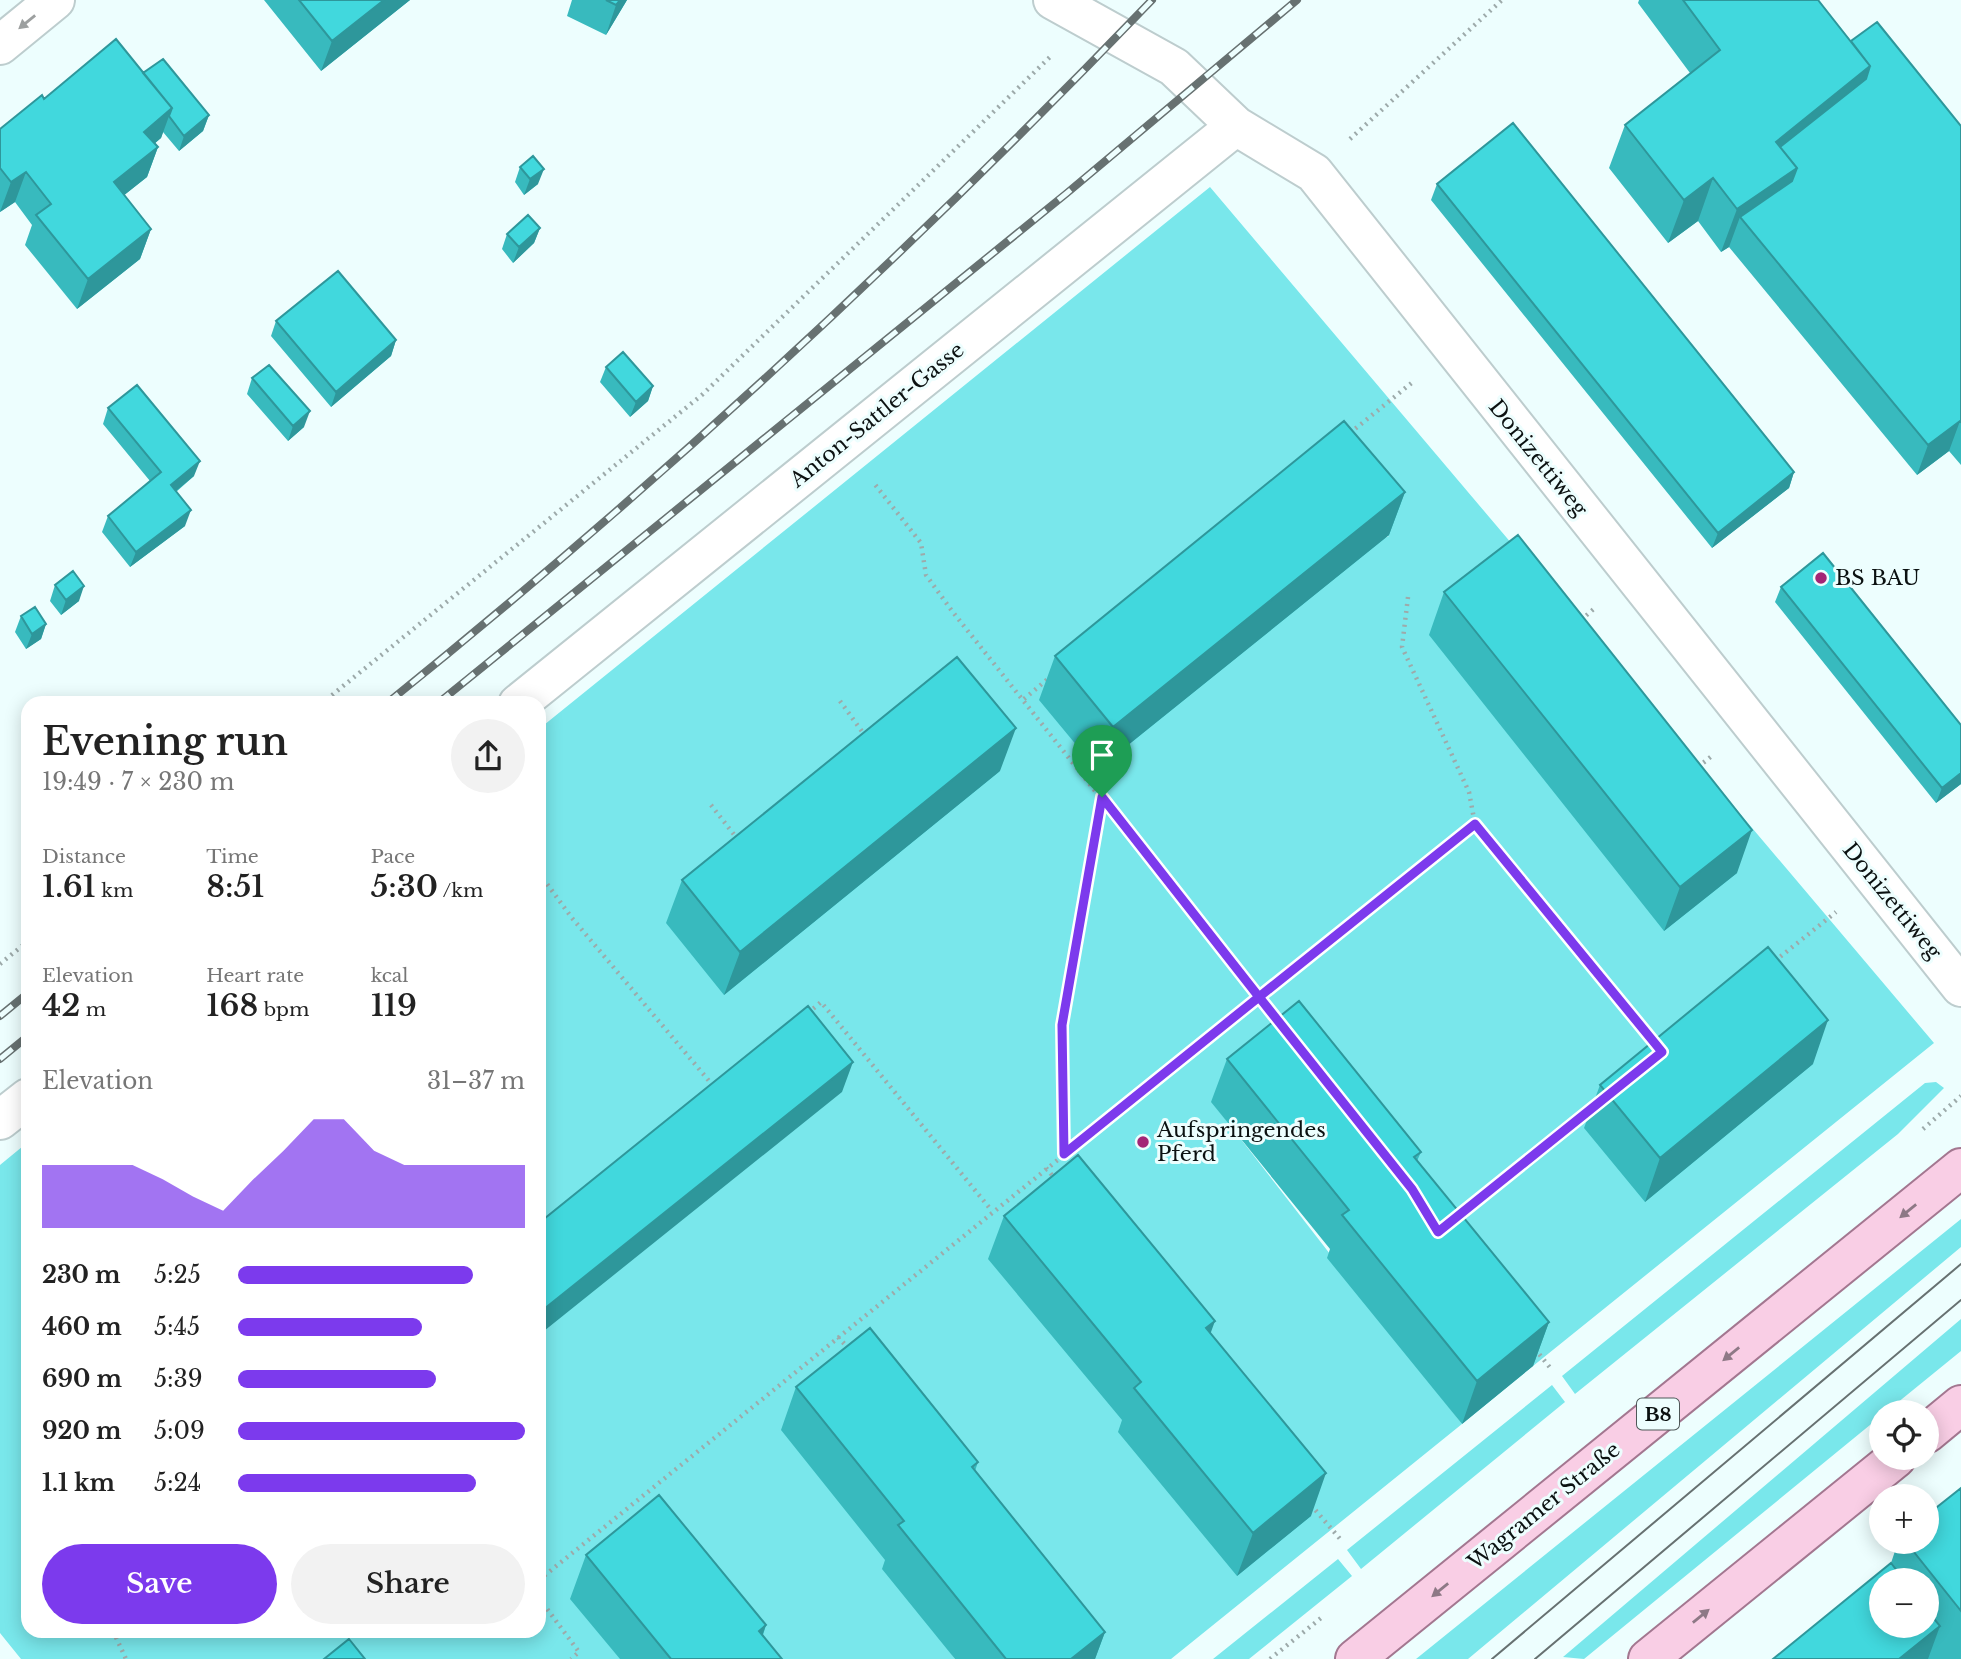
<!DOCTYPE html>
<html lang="en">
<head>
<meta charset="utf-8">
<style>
	body { margin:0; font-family:"Libre Baskerville",serif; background:#f2f2f2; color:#222; height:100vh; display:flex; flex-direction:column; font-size:26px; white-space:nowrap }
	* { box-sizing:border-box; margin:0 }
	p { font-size:23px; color:#767676 }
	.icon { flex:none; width:38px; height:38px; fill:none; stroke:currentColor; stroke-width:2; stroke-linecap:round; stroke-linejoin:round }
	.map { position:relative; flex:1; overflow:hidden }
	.drawer { position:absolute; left:21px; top:696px; width:525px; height:942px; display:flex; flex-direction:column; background:#fff; border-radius:21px; box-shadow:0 4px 18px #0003 }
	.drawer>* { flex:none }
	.controls { position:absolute; left:1869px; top:1400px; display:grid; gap:14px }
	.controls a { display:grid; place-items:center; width:70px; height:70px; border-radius:50%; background:#fff; box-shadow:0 4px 18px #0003; font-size:35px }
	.pin { position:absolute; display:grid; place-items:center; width:60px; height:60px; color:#fff; margin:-72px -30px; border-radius:50% 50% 50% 0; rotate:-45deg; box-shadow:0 0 7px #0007 }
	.pin .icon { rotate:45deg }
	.round { display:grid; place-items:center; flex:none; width:74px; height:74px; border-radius:37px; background:#f2f2f2 }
	.head { display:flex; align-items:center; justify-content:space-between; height:119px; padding:0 21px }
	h1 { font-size:38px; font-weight:600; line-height:52px }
	.figures { display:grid; grid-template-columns:repeat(3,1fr); gap:10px; height:119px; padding:7px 21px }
	.figures div { display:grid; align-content:center }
	.figures b { font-size:30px; font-weight:600 }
	.figures small { font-size:19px; font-weight:400 }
	.figures p { font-size:19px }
	.chart { height:196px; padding:14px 21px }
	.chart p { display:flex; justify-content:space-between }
	.chart svg { width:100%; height:126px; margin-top:7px; fill:#7c3aed; opacity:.7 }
	.cta { display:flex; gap:14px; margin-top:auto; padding:14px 21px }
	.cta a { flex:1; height:80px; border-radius:42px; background:#7c3aed; color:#fff; font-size:28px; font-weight:600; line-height:80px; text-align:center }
	.cta a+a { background:#f2f2f2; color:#222 }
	ul { padding:0 21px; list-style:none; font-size:23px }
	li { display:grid; grid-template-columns:112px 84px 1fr; align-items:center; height:52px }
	li i { height:18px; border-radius:9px; background:#7c3aed }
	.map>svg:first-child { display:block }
	.green { fill:#79e7eb; fill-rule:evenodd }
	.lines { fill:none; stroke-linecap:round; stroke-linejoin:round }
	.minor-casing { stroke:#bdcdce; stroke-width:42 }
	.major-casing { stroke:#a37790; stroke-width:42 }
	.path { stroke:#9daaaa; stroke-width:4.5; stroke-dasharray:2 5; stroke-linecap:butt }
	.minor { stroke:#fff; stroke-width:38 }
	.major { stroke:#f9cee5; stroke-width:38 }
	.tram { stroke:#677171; stroke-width:2 }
	.rail-casing { stroke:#677171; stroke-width:8 }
	.rail { stroke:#edfefe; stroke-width:5; stroke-dasharray:16; stroke-linecap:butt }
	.wall { fill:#38babe; fill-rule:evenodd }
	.shaded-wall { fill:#2e979b }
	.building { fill:#41d8dd; stroke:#2e979b; stroke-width:2 }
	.oneway { fill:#9da0a0 }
	.oneway2 { fill:#8e7986 }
	.route-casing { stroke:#fff; stroke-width:14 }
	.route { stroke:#7c3aed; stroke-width:9 }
	.poi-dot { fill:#a32576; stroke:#edfefe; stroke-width:2.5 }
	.labels { text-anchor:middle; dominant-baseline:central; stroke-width:6; stroke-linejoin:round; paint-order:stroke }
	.shield { fill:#edfefe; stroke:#4f5858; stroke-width:2 }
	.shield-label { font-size:19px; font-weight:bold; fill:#0b1111 }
	.street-label { font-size:21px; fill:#0b1111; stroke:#edfefe }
	.poi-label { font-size:21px; fill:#0b1111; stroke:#edfefe; text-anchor:start }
</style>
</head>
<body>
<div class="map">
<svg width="1961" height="1659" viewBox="0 0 1961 1659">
	<rect width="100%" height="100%" fill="#edfefe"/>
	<path class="green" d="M1210 187 1934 1043 1533 1366 1284 1045 1212 1102 1462 1424 1171 1659H1076L888 1564 955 1659H21L0 1633V1165L28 1142V1631H539V729ZM1270 512 1389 536 1040 699Z
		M1936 1082 1944 1088 1898 1134 1575 1394 1562 1376 1925 1083Z
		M1961 1219V1247L1468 1659H1416Z
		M1961 1319V1351L1886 1412H1881V1416L1584 1659 1563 1657Z
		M1552 1385 1565 1402 1361 1569 1347 1550Z
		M1338 1559 1352 1576 1249 1659H1213Z"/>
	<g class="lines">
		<g class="minor-casing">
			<path id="minor" d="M1053 0 1174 67 1236 126 1314 173 1961 987
				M0 45 55 0
				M518 704 1236 126
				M0 1120 28 1098"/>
		</g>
		<g class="major-casing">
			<path id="major" d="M1927 1433 1961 1405
				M1355 1659 1961 1168
				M1648 1659 1896 1458"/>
		</g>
		<path class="path" d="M1350 139 1502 0
			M1350 433 1414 381
			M1408 597 1402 647 1469 792 1475 824
			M1581 620 1596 607
			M1024 699 1050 677
			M840 701 866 737
			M321 704 703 394 1050 57
			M1698 767 1713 755
			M711 805 739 841
			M539 873 572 918 715 1088
			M1775 961 1836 912
			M0 964 28 941
			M808 1013 821 1002 992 1211
			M1280 1022 1259 997 1475 824 1655 1043
			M1923 1129 1961 1096
			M1064 1153 1062 1025 1101 798
			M1046 1168 1056 1180
			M1458 1216 1593 1107
			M838 1337 850 1350
			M1535 1349 1552 1370
			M1311 1505 1341 1540
			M539 1580 1259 997 952 611 926 575 921 543 873 482
			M539 1598 579 1652 571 1659
			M113 1631 126 1659
			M1270 1659 1321 1618"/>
		<use href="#minor" class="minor"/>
		<use href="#major" class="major"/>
		<path class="tram" d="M1492 1659 1961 1264
			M1535 1659 1961 1300"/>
		<g class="rail-casing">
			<path id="rail" d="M386 704C657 486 911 251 1152 0
				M437 704 1067 193 1297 0
				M0 1016 28 993
				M0 1059 28 1036"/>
		</g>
		<use href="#rail" class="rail"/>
	</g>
	<path class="wall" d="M264 0H410L321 71Z
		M572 0H627L606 35 567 16Z
		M1639 0H1818L1851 41 1961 126V465L1949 451 1917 475 1729 247 1721 252 1698 221 1668 243 1609 168 1625 125 1690 73 1638 3Z
		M143 73 209 115 203 131 179 151 163 132 161 138 155 143 158 147 147 177 124 195 151 229 140 259 77 309 25 245 32 225 15 202 0 212V129L44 99Z
		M520 167 538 184 524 195 515 182Z
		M1437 184 1794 472 1789 488 1712 548 1431 200Z
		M540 228 534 243 513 263 502 249 507 234Z
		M276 321 396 340 391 356 331 407 271 336Z
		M606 367 653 386 648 401 630 417 600 382Z
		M252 378 304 427 288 441 247 394Z
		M108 408 194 476 176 492 185 526 130 567 102 532 108 516 150 481 103 424Z
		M1405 492 1389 535 1097 770 1039 700 1055 656Z
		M55 585 79 601 61 615 50 601Z
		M1781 587 1961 784 1936 803 1775 602Z
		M1444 592 1737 873 1664 931 1429 635Z
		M21 616 46 624 41 639 26 649 15 632Z
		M1000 771 724 995 666 923 682 880Z
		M1227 1059 1421 1152 1417 1161 1549 1322 1533 1366 1462 1424 1327 1258 1330 1249 1211 1102Z
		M1813 1064 1645 1202 1584 1128 1600 1085Z
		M1004 1216 1210 1333 1311 1516 1237 1576 1118 1432 1122 1420 988 1259Z
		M796 1387 978 1462 975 1471 1105 1632 1095 1659H955L882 1569 885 1560 781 1430Z
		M1961 1488V1659H1773L1891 1563 1898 1542H1927ZM1881 1580H1927V1626Z
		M586 1555 766 1625 763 1635 782 1659H620L570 1599Z"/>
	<path class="shaded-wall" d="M384 0H410L321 71 332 41Z
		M620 0H627L606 35 616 5Z
		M1870 66 1855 109 1782 168 1776 142Z
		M172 108 161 138 133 162 144 132Z
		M209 115 203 131 179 151 184 136Z
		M158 147 147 177 103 212 114 182Z
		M1797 168 1781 211 1740 217 1729 247 1721 252 1737 209Z
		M544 169 538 184 524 195 530 179Z
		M26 172 15 202 0 212 11 182Z
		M1713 178 1698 221 1668 243 1684 200Z
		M540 228 534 243 513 263 519 247Z
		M151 229 140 259 77 309 88 279Z
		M396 340 391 356 331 407 336 392Z
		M653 386 648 401 630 417 636 402Z
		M310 411 304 427 288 441 293 426Z
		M1960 421 1949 451 1917 475 1928 445Z
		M200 461 194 476 165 500 171 485Z
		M1794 472 1789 488 1712 548 1718 533Z
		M1405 492 1389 535 1097 770 1113 727Z
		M191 510 185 526 130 567 136 552Z
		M84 586 79 601 61 615 66 600Z
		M46 624 41 639 26 649 32 634Z
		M1016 728 1000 771 724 995 740 952Z
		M1961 773V784L1936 803 1942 788Z
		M1752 830 1737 873 1664 931 1680 887Z
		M1828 1020 1813 1064 1645 1202 1660 1158Z
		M853 1062 842 1092 539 1335V1313Z
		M1215 1321 1199 1365 1206 1328Z
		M1549 1322 1533 1366 1462 1424 1477 1381Z
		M1326 1473 1311 1516 1237 1576 1253 1533Z
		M766 1625 754 1659 759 1631Z
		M1940 1626 1928 1659H1899Z
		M1105 1632 1095 1659H1071Z"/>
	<path class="building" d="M299 0H384L332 41Z
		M606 0H620L616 5Z
		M1683 0H1818L1870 66 1776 142 1797 168 1737 209 1713 178 1684 200 1625 125 1720 50Z
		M1877 22 1961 126V422L1960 421 1928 445 1740 217 1792 181 1797 168 1780 147 1866 79 1870 66 1851 41Z
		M116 39 172 108 144 132 158 147 114 182 151 229 88 279 36 215 51 204 26 172 11 182 0 168V129L42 95 44 99Z
		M163 59 209 115 184 136 169 116 172 108 143 73Z
		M1513 123 1794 472 1718 533 1437 184Z
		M533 156 544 169 530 179 520 167Z
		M528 215 540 228 519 247 507 234Z
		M338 271 396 340 336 392 276 321Z
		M623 352 653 386 636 402 606 367Z
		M269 365 310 411 293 426 252 378Z
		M137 385 200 461 171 485 191 510 136 552 108 516 161 472 108 408Z
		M1344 421 1405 492 1113 727 1055 656Z
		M1518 535 1752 830 1680 887 1444 592Z
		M1823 553 1961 725V773L1942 788 1781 587Z
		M73 571 84 586 66 600 55 585Z
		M35 607 46 624 32 634 21 616Z
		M957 657 1016 728 740 952 682 880Z
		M1768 947 1828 1020 1660 1158 1600 1085Z
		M1299 1001 1421 1152 1414 1157 1549 1322 1477 1381 1342 1215 1349 1210 1227 1059Z
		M808 1006 853 1062 539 1313V1223Z
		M1078 1155 1215 1321 1206 1328 1326 1473 1253 1533 1134 1388 1141 1382 1004 1216Z
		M870 1328 978 1462 972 1467 1105 1632 1071 1659H1006L898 1525 904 1521 796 1387Z
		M1961 1488V1611L1906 1542H1927V1515Z
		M659 1495 766 1625 759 1631 782 1659H671L586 1555Z
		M1891 1563 1904 1580H1881V1626H1927V1610L1940 1626 1899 1659H1773Z
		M349 1639 365 1659H324Z"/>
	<defs><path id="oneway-solid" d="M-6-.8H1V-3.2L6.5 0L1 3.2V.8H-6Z" transform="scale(1.75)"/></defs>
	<use class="oneway" href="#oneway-solid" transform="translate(27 22) rotate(141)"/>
	<g class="oneway2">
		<use href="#oneway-solid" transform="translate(1908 1211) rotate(141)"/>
		<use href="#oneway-solid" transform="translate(1731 1354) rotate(141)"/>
		<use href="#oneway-solid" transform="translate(1440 1590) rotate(141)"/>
		<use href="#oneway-solid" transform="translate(1701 1616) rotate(-39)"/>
	</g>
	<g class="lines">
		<g class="route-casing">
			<path id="route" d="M1102 797 1062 1025 1064 1154 1259 997 1412 1189 1438 1232 1662 1052 1475 824 1259 997 1102 797"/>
		</g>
		<use href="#route" class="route"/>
	</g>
	<g class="poi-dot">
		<circle cx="1821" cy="578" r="7"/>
		<circle cx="1143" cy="1142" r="7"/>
	</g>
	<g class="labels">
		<rect class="shield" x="1637" y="1398.5" width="42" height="31" rx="5"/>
		<g class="shield-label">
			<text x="1658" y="1414">B8</text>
		</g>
		<g class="street-label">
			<text transform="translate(877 415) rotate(-39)">Anton-Sattler-Gasse</text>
			<text transform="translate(1538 458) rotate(51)">Donizettiweg</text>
			<text transform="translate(1892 901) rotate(51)">Donizettiweg</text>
			<text transform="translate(1544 1506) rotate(-39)">Wagramer Straße</text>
		</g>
		<g class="poi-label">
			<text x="1835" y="578">BS BAU</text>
			<text x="1157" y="1130">Aufspringendes<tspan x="1157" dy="24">Pferd</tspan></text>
		</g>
	</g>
</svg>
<div class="controls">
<a><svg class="icon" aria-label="locate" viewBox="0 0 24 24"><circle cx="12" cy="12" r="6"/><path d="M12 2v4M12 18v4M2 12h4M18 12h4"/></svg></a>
<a>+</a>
<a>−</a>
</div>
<div class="pin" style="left:1102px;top:797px;background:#1e9e55"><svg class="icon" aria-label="arrive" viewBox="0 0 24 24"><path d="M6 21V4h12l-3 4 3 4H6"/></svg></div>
<section class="drawer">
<div class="head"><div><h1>Evening run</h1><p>19:49 · 7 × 230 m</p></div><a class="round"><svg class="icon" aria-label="share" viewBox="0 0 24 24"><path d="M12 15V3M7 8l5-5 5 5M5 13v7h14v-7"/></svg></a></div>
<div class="figures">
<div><p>Distance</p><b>1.61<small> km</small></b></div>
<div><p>Time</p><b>8:51</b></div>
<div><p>Pace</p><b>5:30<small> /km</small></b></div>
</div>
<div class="figures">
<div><p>Elevation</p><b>42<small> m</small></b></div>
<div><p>Heart rate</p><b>168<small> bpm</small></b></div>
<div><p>kcal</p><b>119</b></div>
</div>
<div class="chart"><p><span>Elevation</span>31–37 m</p>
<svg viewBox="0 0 160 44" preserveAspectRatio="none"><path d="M0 44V22L10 22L20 22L30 22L40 27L50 33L60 38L70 27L80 17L90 6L100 6L110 17L120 22L130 22L140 22L150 22L160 22V44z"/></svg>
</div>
<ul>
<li><b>230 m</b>5:25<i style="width:82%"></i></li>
<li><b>460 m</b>5:45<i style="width:64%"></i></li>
<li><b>690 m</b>5:39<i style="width:69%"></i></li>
<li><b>920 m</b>5:09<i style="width:100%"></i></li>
<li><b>1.1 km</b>5:24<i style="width:83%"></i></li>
</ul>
<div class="cta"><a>Save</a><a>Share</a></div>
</section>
</div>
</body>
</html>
